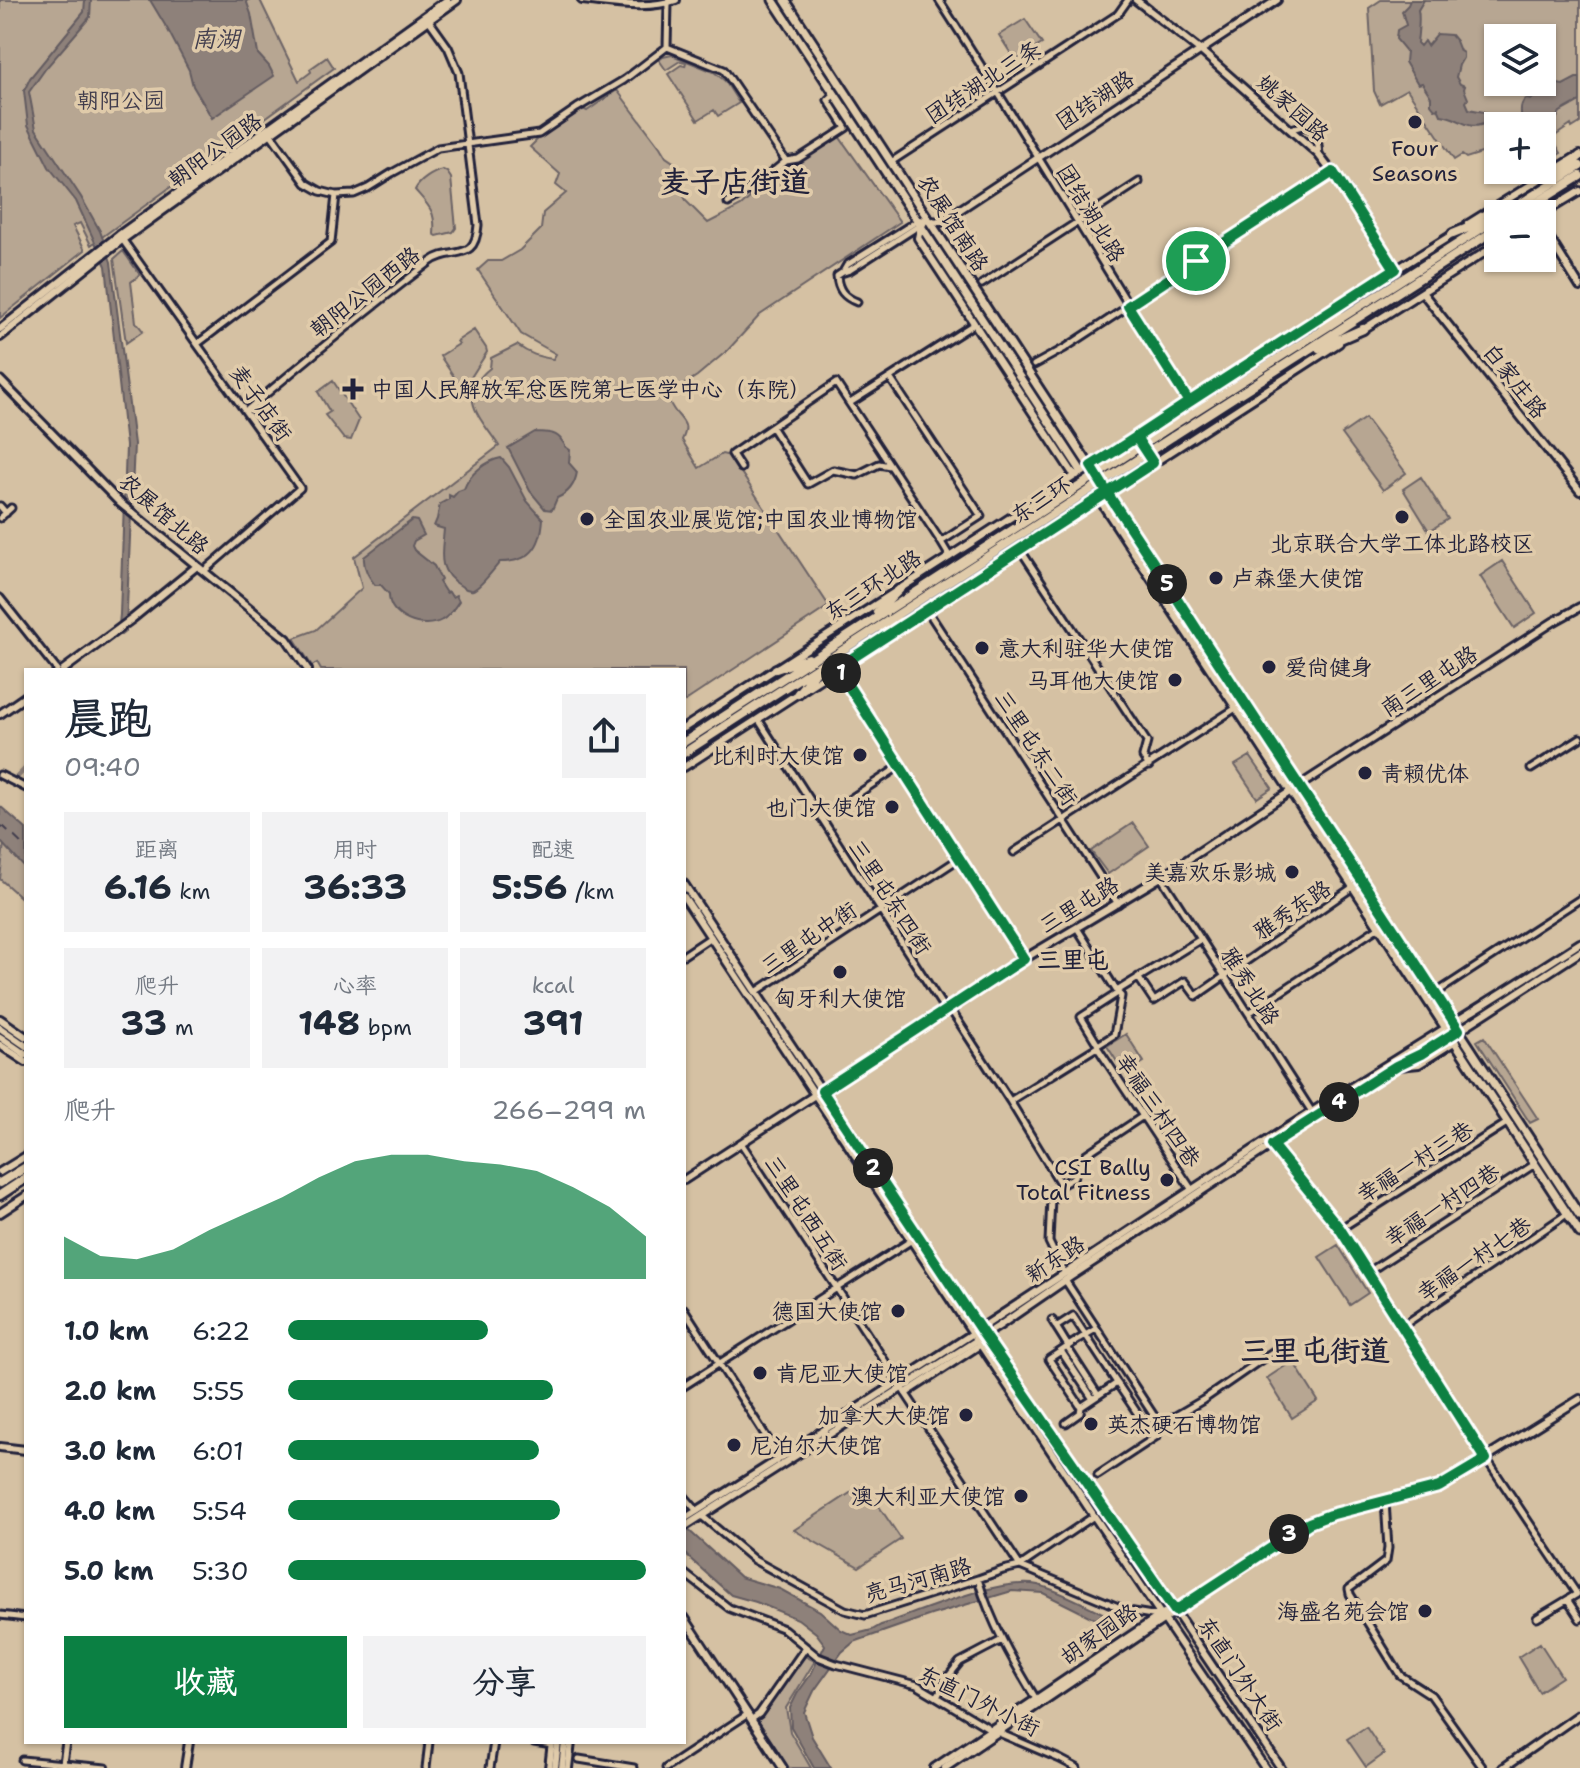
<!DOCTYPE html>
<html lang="zh">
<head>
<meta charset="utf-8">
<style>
	body { margin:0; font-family:"Shantell Sans","LXGW WenKai TC",sans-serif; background:#f2f2f3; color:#1f2937; height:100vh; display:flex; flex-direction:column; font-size:30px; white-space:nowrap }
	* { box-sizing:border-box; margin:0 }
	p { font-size:26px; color:#747a83 }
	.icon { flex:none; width:44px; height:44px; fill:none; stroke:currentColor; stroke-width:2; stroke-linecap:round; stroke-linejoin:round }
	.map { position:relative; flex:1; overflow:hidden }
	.sheet { position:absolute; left:24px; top:668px; width:662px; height:1076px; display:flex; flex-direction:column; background:#fff; border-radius:0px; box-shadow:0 2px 6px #0004 }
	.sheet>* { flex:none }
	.controls { position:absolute; left:1484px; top:24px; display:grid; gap:16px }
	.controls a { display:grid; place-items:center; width:72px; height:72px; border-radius:0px; background:#fff; box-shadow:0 2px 6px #0004; font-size:40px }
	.pin { position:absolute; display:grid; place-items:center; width:68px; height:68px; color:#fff; margin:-34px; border:4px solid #fff; border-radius:50%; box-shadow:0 2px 8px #0007 }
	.km { position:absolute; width:40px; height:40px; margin:-20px; border-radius:50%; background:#222; color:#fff; font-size:22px; line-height:40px; text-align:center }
	.round { display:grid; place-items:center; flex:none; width:84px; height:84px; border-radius:0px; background:#f2f2f3 }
	.overview { display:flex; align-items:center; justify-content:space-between; height:136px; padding:0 40px }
	h1 { font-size:44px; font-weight:700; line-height:60px }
	.figures { display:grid; grid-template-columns:repeat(3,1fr); gap:12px; height:136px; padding:8px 40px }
	.figures div { display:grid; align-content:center; border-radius:0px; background:#f2f2f3; text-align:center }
	.figures b { font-size:34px; font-weight:700 }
	.figures small { font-size:22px; font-weight:400 }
	.figures p { font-size:22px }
	.chart { height:224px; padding:16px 40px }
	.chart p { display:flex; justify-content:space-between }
	.chart svg { width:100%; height:144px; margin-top:8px; fill:#0b8043; opacity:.7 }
	.button { display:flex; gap:16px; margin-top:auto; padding:16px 40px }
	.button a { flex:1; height:92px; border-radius:0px; background:#0b8043; color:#fff; font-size:32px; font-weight:700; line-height:92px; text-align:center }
	.button a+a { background:#f2f2f3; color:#1f2937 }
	ul { padding:0 40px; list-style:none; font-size:26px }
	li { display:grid; grid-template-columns:128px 96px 1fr; align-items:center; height:60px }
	li i { height:20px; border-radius:10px; background:#0b8043 }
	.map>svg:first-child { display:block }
	.green { fill:#b7a692; stroke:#6c6466; stroke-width:2; fill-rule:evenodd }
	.water { fill:#8e817a; stroke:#635b61; stroke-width:2 }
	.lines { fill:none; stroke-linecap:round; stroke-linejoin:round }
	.canal { stroke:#8e817a; stroke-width:5 }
	.ferry { stroke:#423e4e; stroke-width:2; stroke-dasharray:10 8; stroke-linecap:butt }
	.minor-casing { stroke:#22223b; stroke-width:11 }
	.tertiary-casing { stroke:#22223b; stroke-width:12 }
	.secondary-casing { stroke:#22223b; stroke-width:12 }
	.primary-casing { stroke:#22223b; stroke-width:13 }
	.trunk-casing { stroke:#22223b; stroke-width:14 }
	.minor { stroke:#e0cbaa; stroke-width:5 }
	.tertiary { stroke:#e0cbaa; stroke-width:6 }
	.secondary { stroke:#e0cbaa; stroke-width:6 }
	.primary { stroke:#e0cbaa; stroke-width:7 }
	.trunk { stroke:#e0cbaa; stroke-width:8 }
	.trunk-bridge-casing { stroke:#22223b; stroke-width:14; stroke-linecap:butt }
	.trunk-bridge { stroke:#e0cbaa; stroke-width:8 }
	.route-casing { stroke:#fff; stroke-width:16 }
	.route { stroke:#0b8043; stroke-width:10 }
	.poi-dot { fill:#22223b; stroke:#e0cbaa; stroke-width:3 }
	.labels { text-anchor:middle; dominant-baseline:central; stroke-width:7; stroke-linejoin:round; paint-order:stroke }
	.street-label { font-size:22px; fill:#22223b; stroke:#e0cbaa }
	.park-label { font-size:22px; fill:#403c4c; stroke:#e0cbaa }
	.poi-label { font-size:22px; fill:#22223b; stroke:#e0cbaa; text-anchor:start }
	.water-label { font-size:24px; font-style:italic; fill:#423e4e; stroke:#e0cbaa }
	.neighbourhood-label { font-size:24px; font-weight:bold; fill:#22223b; stroke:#e0cbaa }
	.district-label { font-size:30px; font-weight:bold; fill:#22223b; stroke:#e0cbaa }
</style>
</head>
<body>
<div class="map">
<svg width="1580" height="1768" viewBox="0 0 1580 1768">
	<rect width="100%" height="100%" fill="#d5c1a3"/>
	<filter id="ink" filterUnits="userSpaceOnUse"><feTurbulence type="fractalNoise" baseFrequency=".0125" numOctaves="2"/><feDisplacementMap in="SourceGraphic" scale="16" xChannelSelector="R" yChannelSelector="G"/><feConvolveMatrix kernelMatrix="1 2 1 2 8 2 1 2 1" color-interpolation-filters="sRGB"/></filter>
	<g filter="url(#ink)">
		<path class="green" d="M0 0H260L299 81 311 72 310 69 327 57 334 68 91 245 80 223 73 226 85 250 0 318Z
			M1381 0H1580V123L1572 128 1571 125 1552 138 1561 153 1542 165V126H1498V166L1488 151 1466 158 1462 155 1454 160 1407 89 1380 104 1374 91 1369 8ZM1498 38H1542V82H1498Z
			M1025 19 1042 44 1015 60 999 35Z
			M672 55 714 72 725 81 739 103 718 116 714 110 698 120 668 74 681 65 685 66 686 62 680 61 666 70 659 60 663 57Z
			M617 90 660 147 666 157 679 166 685 177 679 187 687 202 708 223 741 206 785 166 788 169 838 135 900 222 760 315 728 350 697 376 666 396C670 403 673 410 678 415 686 424 688 428 682 440L699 468 722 454 730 456 829 606 684 702V670H321L317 663 312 666 294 638 316 630 362 588 354 557 499 446C480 417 455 396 490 368L491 358 517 345C529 354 539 357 553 359L556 354 521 334 478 270 488 261H501L520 250 541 229 543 213 566 193 556 185 560 174 530 147 542 135 581 108 587 111Z
			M443 170 447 172 451 178 456 228 453 232 437 236 434 234C436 211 429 206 415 190 419 181 433 172 443 170Z
			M123 251 140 275 131 282 136 322 143 331 126 343 114 259Z
			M474 330 486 348 487 352 463 390 440 356 459 344 457 341Z
			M333 381 359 420 351 440 344 439 325 415 330 412 318 392Z
			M1365 418 1406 473 1383 490 1342 434Z
			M1421 477 1448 519 1429 531 1403 489Z
			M1502 561 1536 613 1514 628 1480 576Z
			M1250 756 1272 788 1257 798 1235 765Z
			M1133 823 1149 846 1108 874 1091 851Z
			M4 843 26 867V902L0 879Z
			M1126 1034 1144 1062 1125 1074 1107 1046Z
			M1484 1037 1536 1116 1538 1119 1530 1123 1477 1041Z
			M1338 1245 1368 1293 1350 1305 1319 1257Z
			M1293 1361 1318 1401 1292 1418 1267 1378Z
			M864 1484 901 1539 859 1567 794 1530Z
			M1540 1643 1562 1677 1539 1692 1518 1657Z
			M805 1656 815 1661 786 1708 790 1732 811 1768H789L757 1719Z
			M1366 1727 1384 1754 1366 1767 1347 1739Z"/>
		<path class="water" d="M85 0H91L90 17 46 68 29 92 36 129 81 197 100 231 111 262 134 444 126 631 121 635H118L120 614 126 446 106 266 76 201 49 167 28 125 24 91 30 78 84 12Z
			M150 0H246L251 14 258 54 269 66 274 76 212 118 193 86 189 70 168 30Z
			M1410 0H1424L1418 10C1420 18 1418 34 1417 43L1420 46 1424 41 1427 46 1437 34 1451 35 1456 41 1460 51 1463 53V58L1459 65 1456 77 1460 84 1465 86 1464 89 1468 99 1466 102 1469 109 1484 112 1504 126 1498 127 1488 122C1466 133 1462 117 1441 115L1438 108 1435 109 1431 104V97L1422 83 1418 84 1405 62 1406 51 1396 39 1397 30 1406 25 1402 11 1408 5Z
			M1576 78H1580V101L1560 112 1553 126 1543 133 1542 126H1521C1523 117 1517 106 1526 99L1531 100 1537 94 1536 90H1544L1553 83 1563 85Z
			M535 432C545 433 556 431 562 441 569 450 560 443 570 450L569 463 577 472C575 485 569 493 557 498L552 510 545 509 530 491 508 448Z
			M501 458 509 467 527 501 543 519C541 548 530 562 500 562 494 569 480 588 473 590 467 591 464 588 461 586 436 571 442 554 444 529L434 526 437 519 440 504 449 499V495L453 497 458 491 464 489C469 474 486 461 501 458Z
			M412 520 417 521 424 535 414 541 412 546 414 550 434 566 441 580 439 582 446 593 449 592 452 597 456 595 459 601C454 608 450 616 442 620 423 631 388 618 389 594L381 585H375C369 577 363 568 364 557Z
			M0 806 26 829V869L0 841Z
			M684 1526 740 1577 780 1589 820 1611 841 1630 852 1635 872 1630 881 1625C919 1612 1000 1577 1038 1585 1062 1591 1094 1610 1118 1620L1123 1625 1120 1628 1115 1629 1043 1593 1012 1591 931 1615 854 1642 842 1652 814 1691 804 1712 812 1737 831 1768H814L791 1727 790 1708 797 1694 811 1674 825 1645 816 1633 798 1619 756 1602 731 1595 687 1556 684 1552Z"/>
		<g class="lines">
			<path class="canal" d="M16 778 26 768"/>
			<path class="ferry" d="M0 826 4 827 26 848"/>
			<g class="minor-casing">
				<path id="minor" d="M939 0C1025 132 1105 269 1189 402
					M668 3 667 47 724 70 786 161 758 184 728 203
					M1291 129 1302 126 1312 128 1317 136 1319 155
					M270 133 306 183 320 191 336 195 354 194 368 188 392 173 438 148 539 134 577 108 624 80 667 47
					M786 161 798 159 846 128 828 100 835 94
					M891 162 1118 14 1128 0
					M122 239 300 488 204 571
					M844 272 850 270 920 225
					M982 284 1139 182
					M857 302C844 297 838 290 837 276L843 272 847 265 917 221
					M197 344 331 242 336 195
					M1034 365 1065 348 1333 172
					M850 403 974 324
					M246 411C306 360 367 310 430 262 452 245 475 265 478 225L459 73 448 47 428 19
					M772 428 808 484 833 470 857 475 879 464 890 466
					M741 468 732 454 836 383 941 542 981 516 890 378
					M0 506 6 513
					M0 518 11 508
					M941 542 950 557
					M1020 549 1147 742 1143 757 1149 766
					M0 598 57 670
					M927 610 1118 904
					M837 668 1024 959
					M758 719 945 1010
					M1531 769 1580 738
					M0 775 26 788
					M821 818 900 766
					M1014 852 1236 708
					M1161 877 1312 1112
					M684 955 711 937
					M1138 977 1154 1001 1185 981 1196 996 1353 887
					M1117 991 1201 939
					M756 992 960 858
					M1436 993 1580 899
					M949 1007 1010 1101 1061 1185 1051 1198 1049 1242 1059 1263 1065 1273
					M1249 1013 1379 927
					M1098 1045 1114 1035 1121 996 1118 993
					M1097 1047 1192 1190
					M1010 1101 1097 1047 1098 1045 1081 1017 1118 993 1077 928
					M741 1143 898 1381
					M1272 1145 1340 1229 1455 1412 1577 1594 1537 1618
					M1061 1185 1073 1178 1086 1154 1143 1116
					M1340 1229 1507 1123
					M1367 1273 1535 1164
					M1065 1280 1160 1425
					M684 1309 780 1458
					M1052 1320 1068 1346 1056 1327 1073 1316 1117 1383 1081 1407 1049 1359 1067 1347 1068 1346C1077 1341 1085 1335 1094 1330
					M1401 1327 1564 1216
					M1067 1347 1098 1395
					M1061 1351 1093 1399
					M1117 1383 1154 1438
					M684 1386 912 1240
					M902 1388 1020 1566 1094 1516
					M1066 1423 1080 1413 1081 1407
					M1098 1475 1157 1436 1155 1428 1203 1400 1284 1344
					M684 1496 697 1511
					M1385 1501 1388 1548 1386 1561 1349 1589 1350 1594 1400 1675 1431 1695 1483 1768
					M702 1516 754 1560 845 1610 865 1615 978 1579 1003 1570 1020 1566 1128 1611 1152 1615 1160 1614
					M684 1573 729 1608 784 1629 818 1657 836 1664 917 1685 992 1730 1060 1759 1077 1768
					M978 1579C991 1623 1013 1661 1036 1699
					M1568 1601 1580 1619
					M0 1615 26 1618
					M937 1697 948 1677 960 1662 1002 1640
					M752 1719 759 1714 806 1647
					M534 1742 552 1745
					M579 1759 634 1768
					M22 1760 106 1768
					M63 1763 66 1742
					M426 1768 429 1742
					M490 1768 494 1742
					M666 1768 748 1714"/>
			</g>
			<g class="tertiary-casing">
				<path id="tertiary" d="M1136 0 1201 51 1318 154 1347 192 1395 269
					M1542 214 1580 191
					M918 220 941 222 1277 0
					M923 224 921 225 918 238 1072 472 1077 475
					M1468 224 1574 158
					M1542 226 1580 287
					M1422 292 1580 491
					M1349 299 1455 233
					M1362 330 1498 244
					M0 380 120 503 287 639 308 670
					M63 670 132 619 197 566
					M0 714 26 696
					M684 728 1340 305
					M684 767 1339 343
					M1299 786 1553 622 1580 607
					M0 1019 26 1037
					M0 1045 26 1062
					M0 1172 26 1156
					M684 1180 1024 959 1161 877 1291 791
					M0 1213 26 1196
					M906 1393 981 1344V1342
					M0 1447 26 1450
					M684 1617 783 1768
					M185 1768 189 1742
					M549 1768 552 1742
					M568 1768 571 1742
					M934 1768 1164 1613
					M945 1768 1263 1552 1309 1523 1330 1515 1439 1487 1580 1399
					M1503 1768 1580 1714"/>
			</g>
			<g class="secondary-casing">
				<path id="secondary" d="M582 0C613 3 646 10 676 0
					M0 329 119 235 447 0
					M0 337 122 240 457 0
					M684 884 984 1335 1175 1611 1281 1768
					M684 897 1094 1516 1265 1768
					M0 1028 26 1046
					M0 1037 26 1055
					M1399 1066 1419 1064 1454 1042
					M684 1519C881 1396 1073 1267 1268 1140 1371 1073 1477 1010 1580 943
					M684 1527 999 1326 1070 1277 1272 1145 1396 1066 1446 1039 1580 952
					M555 1768 558 1742
					M562 1768 565 1742"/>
			</g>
			<g class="primary-casing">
				<path id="primary" d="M773 0 1580 1233
					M785 0C1051 405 1317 810 1580 1216"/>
			</g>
			<g class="trunk-casing">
				<path id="trunk" d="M1560 173 1580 156
					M1504 214 1580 166
					M1519 214 1580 176
					M1453 234 1490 219
					M1323 325 1351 298
					M1319 348 1363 329
					M1167 429 1498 218
					M1172 437 1498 228
					M877 612 899 590
					M882 628 916 617
					M776 669 808 658
					M798 693 818 669
					M684 742 1037 514
					M684 753 1042 521
					M0 1183 26 1167
					M0 1195 26 1178"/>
			</g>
			<use href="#minor" class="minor"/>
			<use href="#tertiary" class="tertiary"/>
			<use href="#secondary" class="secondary"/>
			<use href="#primary" class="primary"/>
			<use href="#trunk" class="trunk"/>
			<g class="trunk-bridge-casing">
				<path id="trunk-bridge" d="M1037 514 1167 429
					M1042 521 1172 437"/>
			</g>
			<use href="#trunk-bridge" class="trunk-bridge"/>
		</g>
	</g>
	<g class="lines" filter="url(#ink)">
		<g class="route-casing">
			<path id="route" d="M1196 261 1128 306 1189 402 1136 437 1153 463 837 668 1024 959 822 1091 984 1335 1175 1611 1309 1523 1330 1515 1439 1487 1486 1459 1340 1229 1272 1145 1396 1066 1421 1054 1459 1030C1367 886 1270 744 1178 600L1108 494 1107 492 1091 466C1124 446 1156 424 1189 402 1257 358 1326 314 1395 269L1333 172 1196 261"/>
		</g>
		<use href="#route" class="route"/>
	</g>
	<g class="poi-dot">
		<circle cx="1415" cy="122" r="8"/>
		<path d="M349 377h8v8h8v8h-8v8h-8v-8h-8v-8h8z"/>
		<circle cx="1402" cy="517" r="8"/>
		<circle cx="587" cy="519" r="8"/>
		<circle cx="1216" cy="578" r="8"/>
		<circle cx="982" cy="648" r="8"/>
		<circle cx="1269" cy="667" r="8"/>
		<circle cx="1175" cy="680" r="8"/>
		<circle cx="860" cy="755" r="8"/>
		<circle cx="1365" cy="773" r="8"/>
		<circle cx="892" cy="807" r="8"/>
		<circle cx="1292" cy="872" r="8"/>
		<circle cx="840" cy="972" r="8"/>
		<circle cx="1167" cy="1180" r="8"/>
		<circle cx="898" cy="1311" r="8"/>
		<circle cx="760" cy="1373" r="8"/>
		<circle cx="966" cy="1415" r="8"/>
		<circle cx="1091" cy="1424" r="8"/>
		<circle cx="734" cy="1445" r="8"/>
		<circle cx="1021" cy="1496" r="8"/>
		<circle cx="1425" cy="1611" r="8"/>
	</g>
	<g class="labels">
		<g class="street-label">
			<text transform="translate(983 82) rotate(-33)">团结湖北三条</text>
			<text transform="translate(1095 100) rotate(-33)">团结湖路</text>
			<text transform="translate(1293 108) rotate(42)">姚家园路</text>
			<text transform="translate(215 150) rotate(-36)">朝阳公园路</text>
			<text transform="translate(1091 213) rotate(59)">团结湖北路</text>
			<text transform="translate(953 223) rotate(57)">农展馆南路</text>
			<text transform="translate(365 292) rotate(-38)">朝阳公园西路</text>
			<text transform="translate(1515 381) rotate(52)">白家庄路</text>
			<text transform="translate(261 403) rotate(54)">麦子店街</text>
			<text transform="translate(1041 500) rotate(-33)">东三环</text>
			<text transform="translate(164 514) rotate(41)">农展馆北路</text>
			<text transform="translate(873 585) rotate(-33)">东三环北路</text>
			<text transform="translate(1429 681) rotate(-33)">南三里屯路</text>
			<text transform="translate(1036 748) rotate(57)">三里屯东二街</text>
			<text transform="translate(890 897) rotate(57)">三里屯东四街</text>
			<text transform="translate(1079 905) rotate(-31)">三里屯路</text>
			<text transform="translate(1292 910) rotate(-34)">雅秀东路</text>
			<text transform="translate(809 938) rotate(-34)">三里屯中街</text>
			<text transform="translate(1250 986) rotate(57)">雅秀北路</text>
			<text transform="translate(1158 1110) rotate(56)">幸福三村四巷</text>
			<text transform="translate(1415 1162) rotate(-32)">幸福一村三巷</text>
			<text transform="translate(1442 1205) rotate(-33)">幸福一村四巷</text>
			<text transform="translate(806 1213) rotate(57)">三里屯西五街</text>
			<text transform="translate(1055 1259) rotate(-33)">新东路</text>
			<text transform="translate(1474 1259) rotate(-34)">幸福一村七巷</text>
			<text transform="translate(918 1580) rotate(-16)">亮马河南路</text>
			<text transform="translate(1099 1634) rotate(-35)">胡家园路</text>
			<text transform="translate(1240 1674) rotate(56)">东直门外大街</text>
			<text transform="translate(979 1701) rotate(26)">东直门外小街</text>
		</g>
		<g class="park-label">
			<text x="121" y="100">朝阳公园</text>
		</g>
		<g class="poi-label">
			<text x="1415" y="148" text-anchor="middle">Four<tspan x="1415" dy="25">Seasons</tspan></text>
			<text x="371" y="389">中国人民解放军总医院第七医学中心（东院）</text>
			<text x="603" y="519">全国农业展览馆;中国农业博物馆</text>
			<text x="1402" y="543" text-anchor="middle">北京联合大学工体北路校区</text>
			<text x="1232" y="578">卢森堡大使馆</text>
			<text x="998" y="648">意大利驻华大使馆</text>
			<text x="1285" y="667">爱尚健身</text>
			<text x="1159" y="680" text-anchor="end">马耳他大使馆</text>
			<text x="844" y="755" text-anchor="end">比利时大使馆</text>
			<text x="1381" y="773">青赖优体</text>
			<text x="876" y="807" text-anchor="end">也门大使馆</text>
			<text x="1276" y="872" text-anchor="end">美嘉欢乐影城</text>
			<text x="840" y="998" text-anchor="middle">匈牙利大使馆</text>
			<text x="1151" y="1167" text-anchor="end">CSI Bally<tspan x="1151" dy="25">Total Fitness</tspan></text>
			<text x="882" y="1311" text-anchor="end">德国大使馆</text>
			<text x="776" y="1373">肯尼亚大使馆</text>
			<text x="950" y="1415" text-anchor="end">加拿大大使馆</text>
			<text x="1107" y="1424">英杰硬石博物馆</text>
			<text x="750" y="1445">尼泊尔大使馆</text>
			<text x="1005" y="1496" text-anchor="end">澳大利亚大使馆</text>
			<text x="1409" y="1611" text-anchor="end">海盛名苑会馆</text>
		</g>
		<g class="water-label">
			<text x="216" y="39">南湖</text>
		</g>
		<g class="neighbourhood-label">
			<text x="1073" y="960">三里屯</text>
		</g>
		<g class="district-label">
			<text x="735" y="181">麦子店街道</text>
			<text x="1315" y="1350">三里屯街道</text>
		</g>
	</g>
</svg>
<div class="controls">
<a><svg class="icon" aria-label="layers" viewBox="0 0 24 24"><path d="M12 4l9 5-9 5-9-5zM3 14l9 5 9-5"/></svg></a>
<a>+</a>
<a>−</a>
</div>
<div class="pin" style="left:1196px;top:261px;background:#1e9e55"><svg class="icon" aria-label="arrive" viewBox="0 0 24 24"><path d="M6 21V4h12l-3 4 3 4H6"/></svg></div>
<b class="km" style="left:841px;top:673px">1</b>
<b class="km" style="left:873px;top:1168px">2</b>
<b class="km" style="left:1289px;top:1534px">3</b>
<b class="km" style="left:1339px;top:1102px">4</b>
<b class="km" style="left:1167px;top:584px">5</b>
<section class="sheet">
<div class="overview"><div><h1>晨跑</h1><p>09:40</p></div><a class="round"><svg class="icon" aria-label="share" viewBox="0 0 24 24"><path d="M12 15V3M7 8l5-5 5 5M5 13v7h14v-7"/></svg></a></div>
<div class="figures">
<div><p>距离</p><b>6.16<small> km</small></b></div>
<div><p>用时</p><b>36:33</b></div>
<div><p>配速</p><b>5:56<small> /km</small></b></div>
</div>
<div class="figures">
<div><p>爬升</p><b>33<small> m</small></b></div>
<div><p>心率</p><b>148<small> bpm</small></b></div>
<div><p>kcal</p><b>391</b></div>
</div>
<div class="chart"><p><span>爬升</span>266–299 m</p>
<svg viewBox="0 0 160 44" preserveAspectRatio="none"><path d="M0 44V31L10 37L20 38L30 35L40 29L50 24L60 19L70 13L80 8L90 6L100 6L110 8L120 9L130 11L140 16L150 22L160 31V44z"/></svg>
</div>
<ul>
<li><b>1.0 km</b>6:22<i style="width:56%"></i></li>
<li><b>2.0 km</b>5:55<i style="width:74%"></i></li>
<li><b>3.0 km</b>6:01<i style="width:70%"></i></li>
<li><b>4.0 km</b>5:54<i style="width:76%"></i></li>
<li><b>5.0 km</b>5:30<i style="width:100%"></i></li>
</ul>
<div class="button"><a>收藏</a><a>分享</a></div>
</section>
</div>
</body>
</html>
